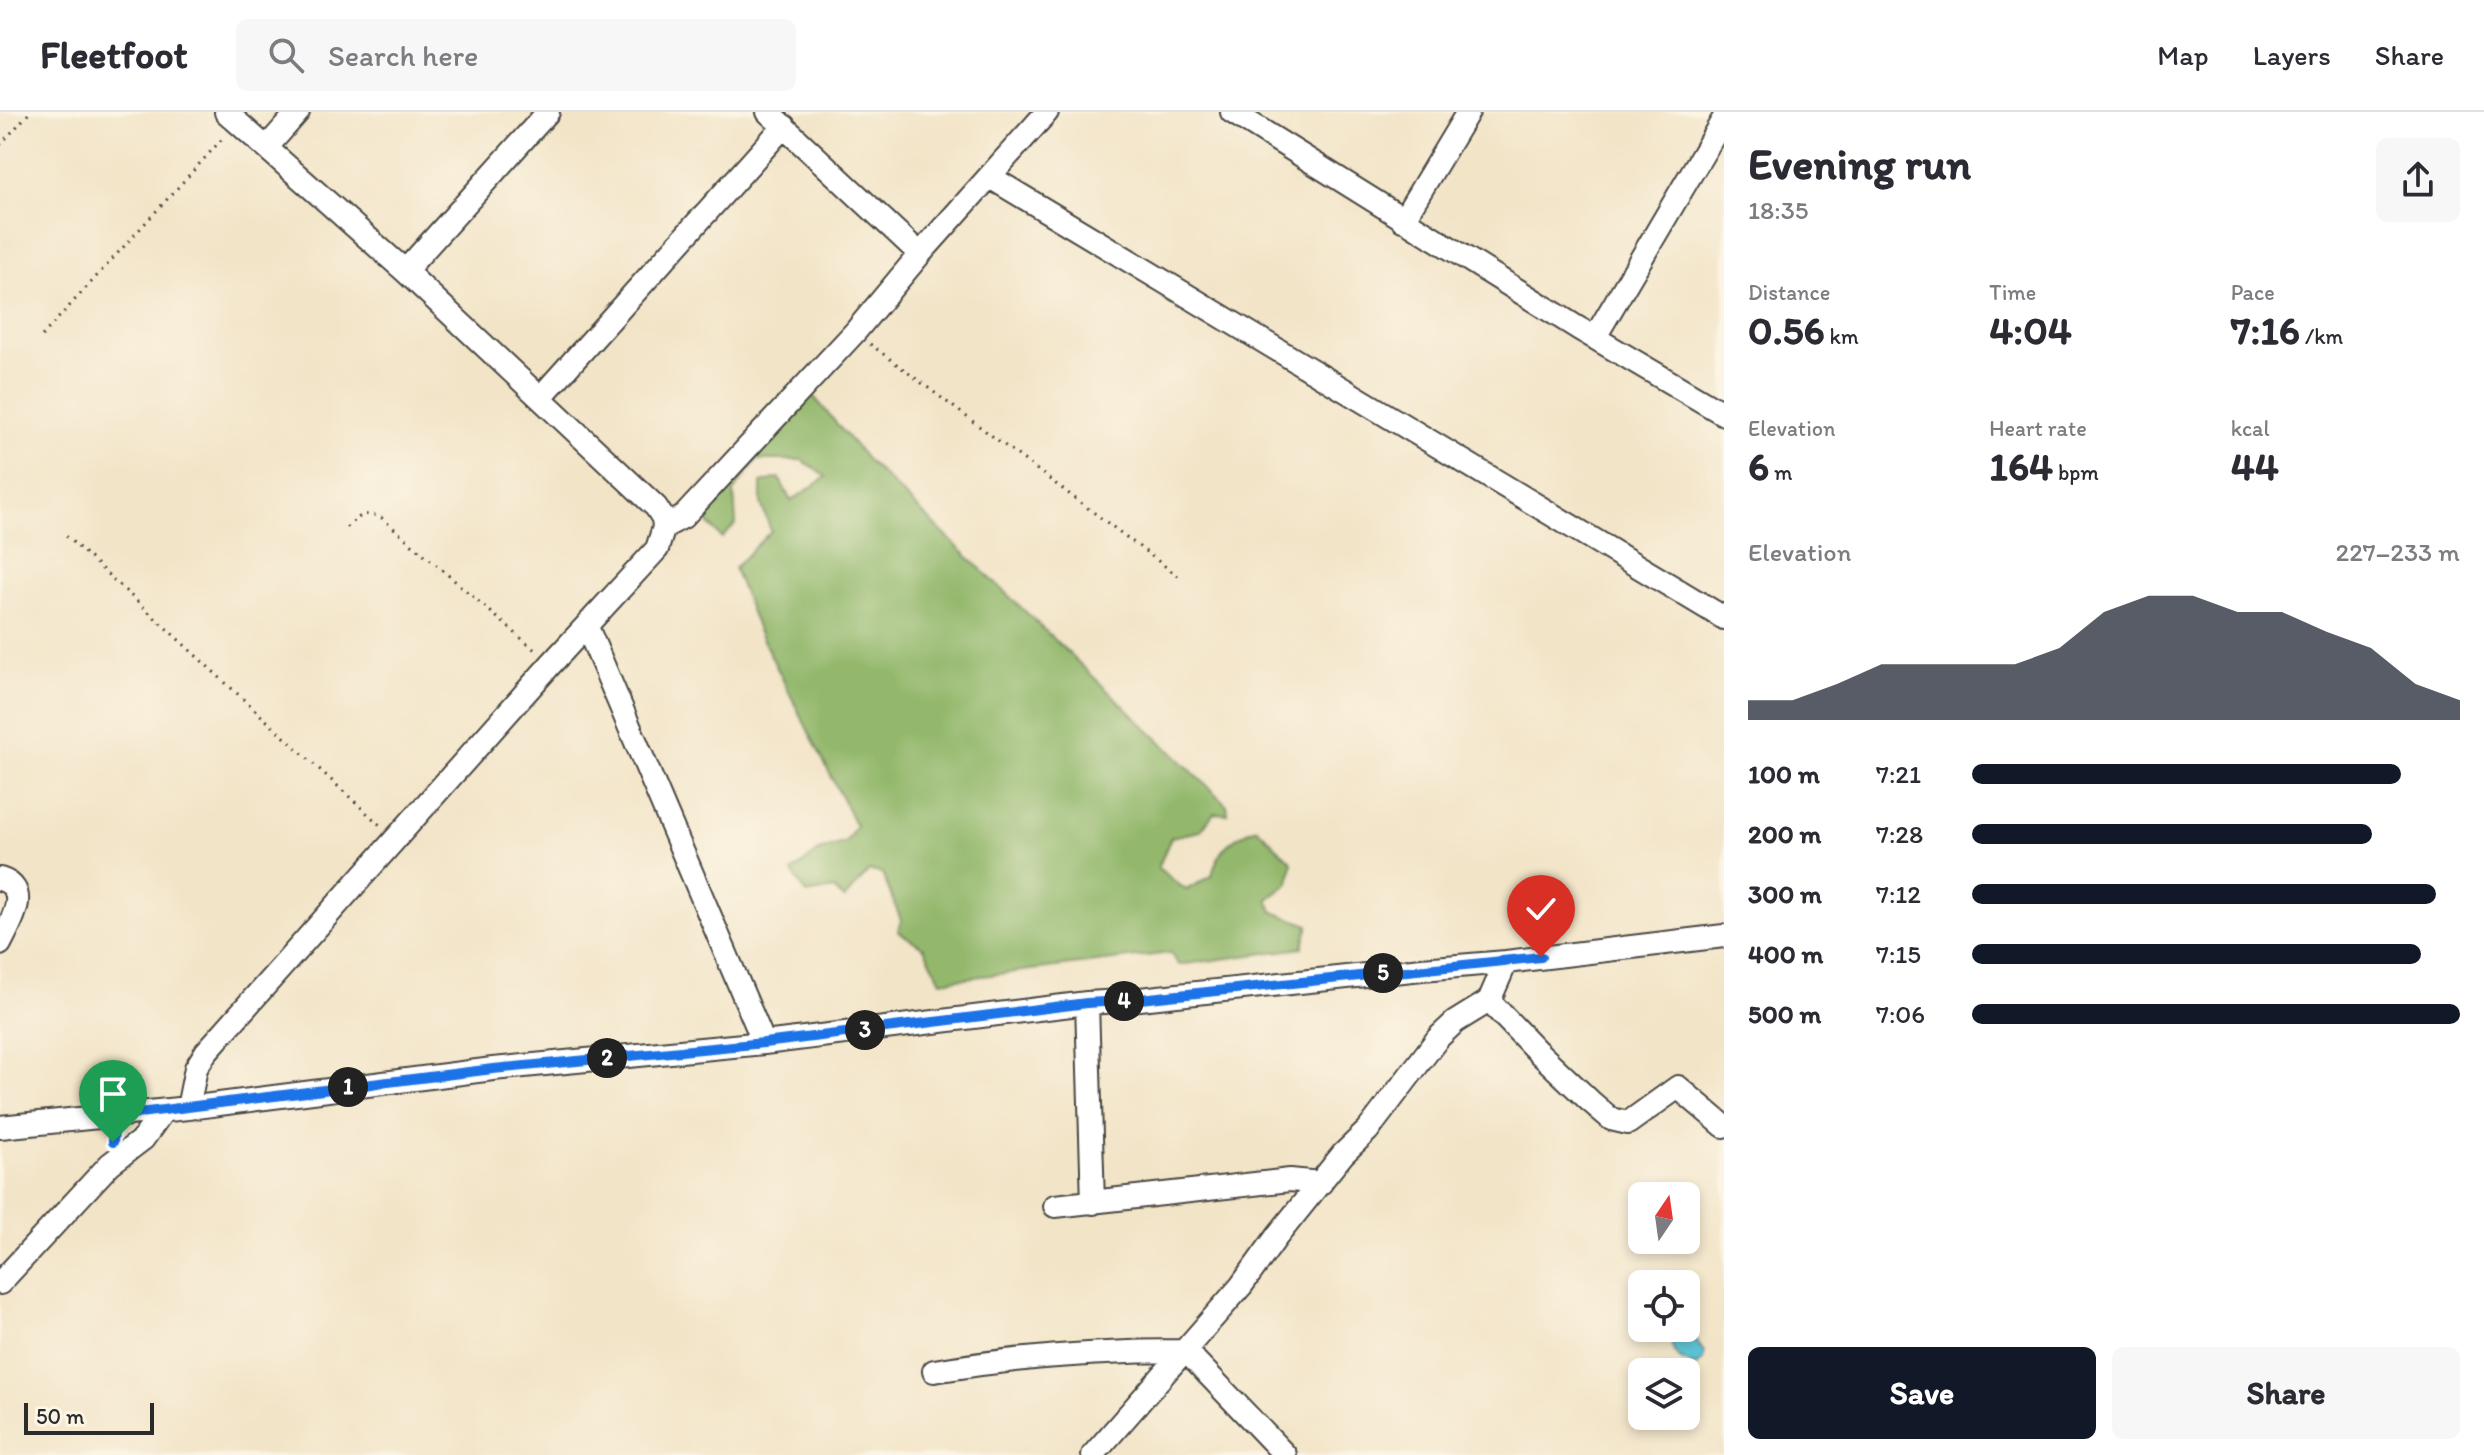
<!DOCTYPE html>
<html lang="en">
<head>
<meta charset="utf-8">
<style>
	body { margin:0; font-family:Itim,sans-serif; background:#f7f7f7; color:#2b2b33; height:100vh; display:flex; flex-direction:column; font-size:30px; white-space:nowrap }
	* { box-sizing:border-box; margin:0 }
	p { font-size:26px; color:#7c7c81 }
	.icon { flex:none; width:44px; height:44px; fill:none; stroke:currentColor; stroke-width:2; stroke-linecap:round; stroke-linejoin:round }
	.map { position:relative; flex:1; overflow:hidden }
	.drawer { display:flex; flex-direction:column; background:#fff; width:760px }
	.drawer>* { flex:none }
	.needle { width:52px; rotate:13deg }
	.fabs { position:absolute; left:1628px; top:1070px; display:grid; gap:16px }
	.fabs a { display:grid; place-items:center; width:72px; height:72px; border-radius:12px; background:#fff; box-shadow:0 4px 12px #0003; font-size:40px }
	.scale { position:absolute; left:24px; bottom:20px; width:130px; box-sizing:border-box; padding-left:8px; border:4px solid #2b2b2b; border-top:0; font-size:22px; line-height:28px; white-space:nowrap; color:#2b2b2b; -webkit-text-stroke:6px #fcf5e5; paint-order:stroke }
	.pin { position:absolute; display:grid; place-items:center; width:68px; height:68px; color:#fff; margin:-82px -34px; border-radius:50% 50% 50% 0; rotate:-45deg; box-shadow:0 0 8px #0007 }
	.pin .icon { rotate:45deg }
	.km { position:absolute; width:40px; height:40px; margin:-20px; border-radius:50%; background:#222; color:#fff; font-size:22px; line-height:40px; text-align:center }
	.round { display:grid; place-items:center; flex:none; width:84px; height:84px; border-radius:12px; background:#f7f7f7 }
	.overview { display:flex; align-items:center; justify-content:space-between; height:136px; padding:0 24px }
	h1 { font-size:44px; font-weight:700; line-height:60px }
	.stats { display:grid; grid-template-columns:repeat(3,1fr); gap:12px; height:136px; padding:8px 24px }
	.stats div { display:grid; align-content:center }
	.stats b { font-size:40px; font-weight:700 }
	.stats small { font-size:22px; font-weight:400 }
	.stats p { font-size:22px }
	.chart { height:224px; padding:16px 24px }
	.chart p { display:flex; justify-content:space-between }
	.chart svg { width:100%; height:144px; margin-top:8px; fill:#111827; opacity:.7 }
	.button { display:flex; gap:16px; margin-top:auto; padding:16px 24px }
	.button a { flex:1; height:92px; border-radius:12px; background:#111827; color:#fff; font-size:32px; font-weight:700; line-height:92px; text-align:center }
	.button a+a { background:#f7f7f7; color:#2b2b33 }
	ul { padding:0 24px; list-style:none; font-size:26px }
	li { display:grid; grid-template-columns:128px 96px 1fr; align-items:center; height:60px }
	li i { height:20px; border-radius:10px; background:#111827 }
	header { display:flex; align-items:center; gap:48px; box-sizing:border-box; height:112px; padding:0 40px; background:#fff; border-bottom:2px solid #e1e1e2 }
	header strong { font-size:38px }
	nav { display:flex; gap:44px; margin-inline-start:auto; font-size:28px }
	.search { width:560px; height:72px; background:#f7f7f7; display:flex; align-items:center; gap:20px; box-sizing:border-box; padding:0 28px; border-radius:12px; color:#7c7c81; font-size:30px }
	main { display:flex; flex:1; min-height:0 }
	.map>svg:first-child { display:block }
	.forest { fill:#93b86c; stroke:#5f724c; stroke-width:2 }
	.water { fill:#5bc5d7; stroke:#437881; stroke-width:2 }
	.lines { fill:none; stroke-linecap:round; stroke-linejoin:round }
	.minor-casing { stroke:#494742; stroke-width:26 }
	.path { stroke:#494742; stroke-width:3; stroke-dasharray:2 6; stroke-linecap:butt }
	.minor { stroke:#fff; stroke-width:22 }
	.route-casing { stroke:#fff; stroke-width:16 }
	.route { stroke:#1a73e8; stroke-width:10 }
</style>
</head>
<body>
<header>
<strong>Fleetfoot</strong>
<div class="search"><svg class="icon" aria-label="search" viewBox="0 0 24 24"><circle cx="10" cy="10" r="6"/><path d="M15 15l6 6"/></svg>Search here</div>
<nav><a>Map</a><a>Layers</a><a>Share</a></nav>
</header>
<main>
<div class="map">
<svg width="1724" height="1343" viewBox="0 0 1724 1343">
	<rect width="100%" height="100%" fill="#fcf5e5"/>
	<filter id="ink" filterUnits="userSpaceOnUse"><feTurbulence type="fractalNoise" baseFrequency=".0125" numOctaves="2"/><feDisplacementMap in="SourceGraphic" scale="16" xChannelSelector="R" yChannelSelector="G"/><feConvolveMatrix kernelMatrix="1 2 1 2 8 2 1 2 1" color-interpolation-filters="sRGB"/></filter>
	<filter id="wash" filterUnits="userSpaceOnUse"><feTurbulence type="fractalNoise" baseFrequency=".006" numOctaves="4" result="noise"/><feDisplacementMap in="SourceGraphic" scale="32" xChannelSelector="R" yChannelSelector="G"/><feGaussianBlur stdDeviation="1.8" result="paint"/><feColorMatrix in="noise" values="0 0 0 0 0 0 0 0 0 0 0 0 0 0 0 0 0 1.4 0 .05"/><feComposite in="paint" operator="in"/></filter>
	<g filter="url(#wash)">
		<rect width="100%" height="100%" fill="#f2e4c7"/>
		<path class="forest" d="M810 280 866 347 1227 693 1228 702 1214 701 1200 719 1171 725 1158 756 1186 778 1212 764C1217 737 1232 725 1257 716L1292 750 1289 771 1268 787 1273 800 1309 813 1302 836 1179 853 1170 841 941 869 924 836 898 819 901 808 882 761 869 759 844 787 834 777 807 782 792 760 819 739 846 730 856 714 757 516 734 456 771 419 761 391V371L779 366 791 389 826 365 802 348H757L734 379 736 412 722 426 700 402Z"/>
		<path class="water" d="M1681 1219 1691 1222 1704 1240 1703 1248 1696 1254C1680 1248 1669 1242 1672 1223Z"/>
	</g>
	<g filter="url(#ink)">
		<g class="lines">
			<g class="minor-casing">
				<path id="minor" d="M768 0 920 142
					M1232 0 1578 216 1724 302
					M267 35 298 0
					M990 65 1724 506
					M1403 108 1468 0
					M405 159 548 0
					M1595 225 1724 6
					M540 286 784 14
					M664 415 683 405 855 220 920 142 1047 0
					M587 515 764 931
					M0 767C33 777 10 811 0 832
					M1489 889 1537 939 1590 989 1611 1007 1628 1011 1678 975 1724 1014
					M1087 891 1093 1091
					M188 996 196 956 206 940 551 552 657 437 664 415 663 406 656 395 405 159 226 0
					M0 1015 188 996 493 957 764 931 1087 891 1121 889 1422 857 1506 850 1724 824
					M1055 1094 1290 1068 1321 1071
					M0 1171 110 1052 143 1027 163 999
					M934 1259C1018 1245 1101 1239 1186 1239L1285 1343
					M1093 1343 1241 1174 1278 1123 1343 1042 1368 1018 1438 926 1455 910 1489 889 1506 850"/>
			</g>
			<path class="path" d="M0 33 30 0
				M42 224 224 25
				M870 232 1178 464
				M346 416C359 404 365 398 382 406L536 539
				M66 424 380 713"/>
			<use href="#minor" class="minor"/>
		</g>
	</g>
	<g class="lines" filter="url(#ink)">
		<g class="route-casing">
			<path id="route" d="M113 1030 115 1004 493 957 764 931 1087 891 1121 889 1541 845"/>
		</g>
		<use href="#route" class="route"/>
	</g>
</svg>
<div class="fabs">
<a><svg class="needle" viewBox="-14 -14 28 28"><path d="M0-13l5 13h-10z" fill="#e53935"/><path d="M0 13l5-13h-10z" fill="#7c7c81"/></svg></a>
<a><svg class="icon" aria-label="locate" viewBox="0 0 24 24"><circle cx="12" cy="12" r="6"/><path d="M12 2v4M12 18v4M2 12h4M18 12h4"/></svg></a>
<a><svg class="icon" aria-label="layers" viewBox="0 0 24 24"><path d="M12 4l9 5-9 5-9-5zM3 14l9 5 9-5"/></svg></a>
</div>
<div class="scale">50 m</div>
<div class="pin" style="left:113px;top:1030px;background:#1e9e55"><svg class="icon" aria-label="arrive" viewBox="0 0 24 24"><path d="M6 21V4h12l-3 4 3 4H6"/></svg></div>
<div class="pin" style="left:1541px;top:845px;background:#d93025"><svg class="icon" aria-label="check" viewBox="0 0 24 24"><path d="M5 12l5 5 9-10"/></svg></div>
<b class="km" style="left:348px;top:975px">1</b>
<b class="km" style="left:607px;top:946px">2</b>
<b class="km" style="left:865px;top:918px">3</b>
<b class="km" style="left:1124px;top:889px">4</b>
<b class="km" style="left:1383px;top:861px">5</b>
</div>
<section class="drawer">
<div class="overview"><div><h1>Evening run</h1><p>18:35</p></div><a class="round"><svg class="icon" aria-label="share" viewBox="0 0 24 24"><path d="M12 15V3M7 8l5-5 5 5M5 13v7h14v-7"/></svg></a></div>
<div class="stats">
<div><p>Distance</p><b>0.56<small> km</small></b></div>
<div><p>Time</p><b>4:04</b></div>
<div><p>Pace</p><b>7:16<small> /km</small></b></div>
</div>
<div class="stats">
<div><p>Elevation</p><b>6<small> m</small></b></div>
<div><p>Heart rate</p><b>164<small> bpm</small></b></div>
<div><p>kcal</p><b>44</b></div>
</div>
<div class="chart"><p><span>Elevation</span>227–233 m</p>
<svg viewBox="0 0 160 44" preserveAspectRatio="none"><path d="M0 44V38L10 38L20 33L30 27L40 27L50 27L60 27L70 22L80 11L90 6L100 6L110 11L120 11L130 17L140 22L150 33L160 38V44z"/></svg>
</div>
<ul>
<li><b>100 m</b>7:21<i style="width:88%"></i></li>
<li><b>200 m</b>7:28<i style="width:82%"></i></li>
<li><b>300 m</b>7:12<i style="width:95%"></i></li>
<li><b>400 m</b>7:15<i style="width:92%"></i></li>
<li><b>500 m</b>7:06<i style="width:100%"></i></li>
</ul>
<div class="button"><a>Save</a><a>Share</a></div>
</section>
</main>
</body>
</html>
